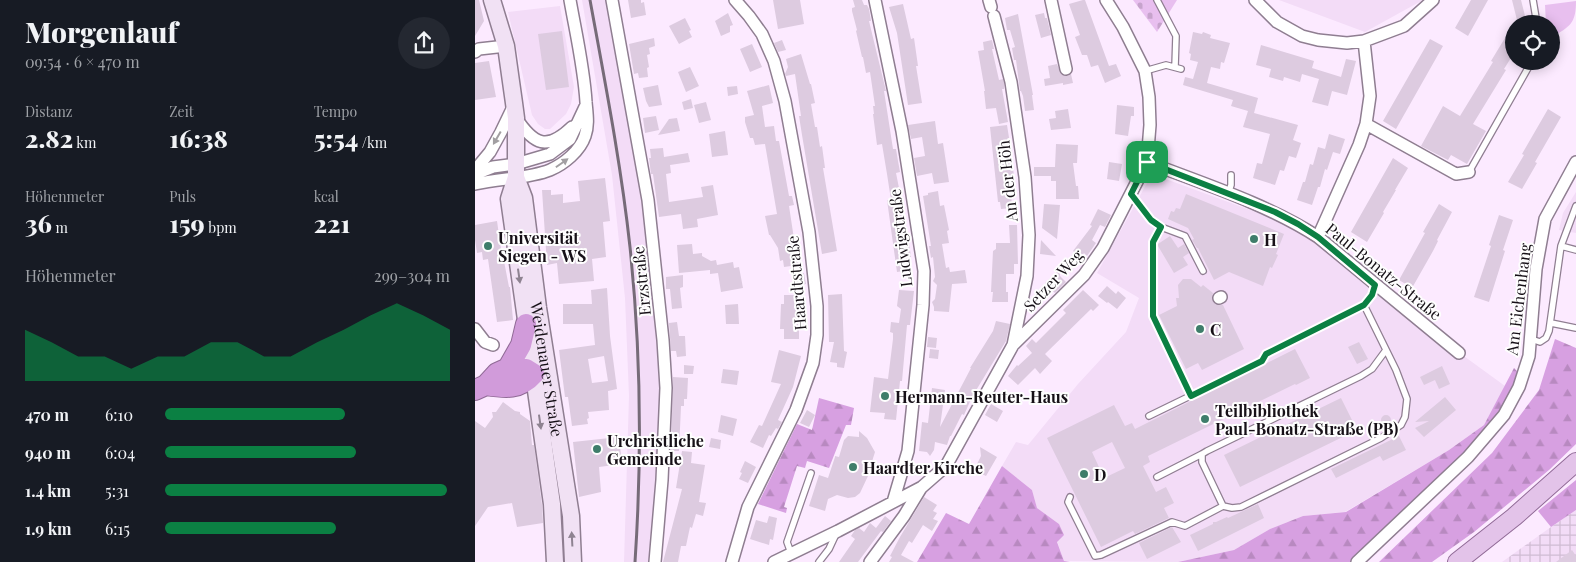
<!DOCTYPE html>
<html lang="de">
<head>
<meta charset="utf-8">
<style>
	body { margin:0; font-family:"Playfair Display",serif; background:#242831; color:#f1f3f6; height:100vh; display:flex; flex-direction:column; font-size:19px; white-space:nowrap }
	* { box-sizing:border-box; margin:0 }
	p { font-size:16px; color:#9ea1a6 }
	.icon { flex:none; width:28px; height:28px; fill:none; stroke:currentColor; stroke-width:2; stroke-linecap:round; stroke-linejoin:round }
	.map { position:relative; flex:1; overflow:hidden }
	.drawer { display:flex; flex-direction:column; background:#171b24; width:475px }
	.drawer>* { flex:none }
	.controls { position:absolute; left:1030px; top:15px; display:grid; gap:10px }
	.controls a { display:grid; place-items:center; width:55px; height:55px; border-radius:50%; background:#171b24; box-shadow:0 2px 12px #0003; font-size:25px }
	.pin { position:absolute; display:grid; place-items:center; width:42px; height:42px; color:#fff; margin:-21px; border-radius:10px; box-shadow:0 2px 8px #0006 }
	.round { display:grid; place-items:center; flex:none; width:52px; height:52px; border-radius:26px; background:#242831 }
	.headline { display:flex; align-items:center; justify-content:space-between; height:85px; padding:0 25px }
	h1 { font-size:28px; font-weight:800; line-height:38px }
	.figures { display:grid; grid-template-columns:repeat(3,1fr); gap:8px; height:85px; padding:5px 25px }
	.figures div { display:grid; align-content:center }
	.figures b { font-size:25px; font-weight:800 }
	.figures small { font-size:14px; font-weight:400 }
	.figures p { font-size:14px }
	.chart { height:140px; padding:10px 25px }
	.chart p { display:flex; justify-content:space-between }
	.chart svg { width:100%; height:90px; margin-top:5px; fill:#0b8043; opacity:.7 }
	ul { padding:0 25px; list-style:none; font-size:16px }
	li { display:grid; grid-template-columns:80px 60px 1fr; align-items:center; height:38px }
	li i { height:12px; border-radius:6px; background:#0b8043 }
	main { display:flex; flex:1; min-height:0 }
	.map>svg:first-child { display:block }
	.built { fill:#f3dcf7 }
	.industrial { fill:url(#industrial-grid) }
	.forest { fill:url(#forest-firs) }
	.cemetery { fill:url(#cemetery-stones) }
	.park { fill:#e8bfef }
	.building { fill:#ddcbe0; fill-rule:evenodd }
	.lines { fill:none; stroke-linecap:round; stroke-linejoin:round }
	.lane-casing { stroke:#8f7e91; stroke-width:8 }
	.street-casing { stroke:#8f7e91; stroke-width:14 }
	.secondary-casing { stroke:#8f7e91; stroke-width:19 }
	.primary-casing { stroke:#906a96; stroke-width:20 }
	.highway-casing { stroke:#906a96; stroke-width:22 }
	.lane { stroke:#fff; stroke-width:5.5 }
	.street { stroke:#fff; stroke-width:11 }
	.secondary { stroke:#f1e1f4; stroke-width:16 }
	.primary { stroke:#e3c3e9; stroke-width:18 }
	.highway { stroke:#d19bda; stroke-width:20 }
	.rail { stroke:#766b78; stroke-width:3 }
	.oneway { fill:#a29fa2 }
	.oneway2 { fill:#8e8391 }
	.route-casing { stroke:#fff; stroke-width:10 }
	.route { stroke:#0b8043; stroke-width:6 }
	.poi-dot { fill:#3e7d6a; stroke:#fefefe; stroke-width:2 }
	.labels { text-anchor:middle; dominant-baseline:central; stroke-width:4; stroke-linejoin:round; paint-order:stroke }
	.street-label { font-size:16px; fill:#161017; stroke:#fefefe }
	.poi-label { font-size:16px; font-weight:bold; fill:#161017; stroke:#fefefe; text-anchor:start }
</style>
</head>
<body>
<main>
<section class="drawer">
<div class="headline"><div><h1>Morgenlauf</h1><p>09:54 · 6 × 470 m</p></div><a class="round"><svg class="icon" aria-label="share" viewBox="0 0 24 24"><path d="M12 15V3M7 8l5-5 5 5M5 13v7h14v-7"/></svg></a></div>
<div class="figures">
<div><p>Distanz</p><b>2.82<small> km</small></b></div>
<div><p>Zeit</p><b>16:38</b></div>
<div><p>Tempo</p><b>5:54<small> /km</small></b></div>
</div>
<div class="figures">
<div><p>Höhenmeter</p><b>36<small> m</small></b></div>
<div><p>Puls</p><b>159<small> bpm</small></b></div>
<div><p>kcal</p><b>221</b></div>
</div>
<div class="chart"><p><span>Höhenmeter</span>299–304 m</p>
<svg viewBox="0 0 160 44" preserveAspectRatio="none"><path d="M0 44V19L10 25L20 32L30 32L40 38L50 32L60 32L70 25L80 25L90 32L100 32L110 25L120 19L130 12L140 6L150 12L160 19V44z"/></svg>
</div>
<ul>
<li><b>470 m</b>6:10<i style="width:63%"></i></li>
<li><b>940 m</b>6:04<i style="width:67%"></i></li>
<li><b>1.4 km</b>5:31<i style="width:99%"></i></li>
<li><b>1.9 km</b>6:15<i style="width:60%"></i></li>
</ul>
</section>
<div class="map">
<svg width="1101" height="562" viewBox="0 0 1101 562">
	<defs>
		<pattern id="industrial-grid" width="8" height="8" patternUnits="userSpaceOnUse" patternTransform="scale(1.25)"><rect width="8" height="8" fill="#f3dcf7"/><path d="M0 4h8M4 0v8" fill="none" stroke="#d0bcd3"/></pattern>
		<pattern id="forest-firs" width="22" height="20" patternUnits="userSpaceOnUse" patternTransform="scale(1.25)"><rect width="22" height="20" fill="#d7a0e1"/><path d="M5 1l3.5 6h-7zM16 11l3.5 6h-7z" fill="#b889c0"/></pattern>
		<pattern id="cemetery-stones" width="16" height="16" patternUnits="userSpaceOnUse" patternTransform="scale(1.25)"><rect width="16" height="16" fill="#e8bfef"/><path d="M2 7V4a2 2 0 0 1 4 0v3zM10 15v-3a2 2 0 0 1 4 0v3z" fill="#c6a3cc"/></pattern>
	</defs>
	<rect width="100%" height="100%" fill="#fceaff"/>
	<path class="built" d="M107 0H133L173 228 185 394 175 562H149L154 396 150 298 137 175Z
		M804 0H948L890 32Z
		M85 6 99 87 96 104 91 114 75 129H70L63 124 57 115 33 12Z
		M677 174 824 228 986 354 1030 386 1009 425 974 450 870 512 828 516 795 529 759 550 703 562 589 561 582 541 584 524 562 508 557 490 527 466 541 442 553 445 603 384 651 332 664 298 622 273Z
		M1101 192V233L1084 230 1088 213Z"/>
	<path class="industrial" d="M1101 510V562H1027L1076 527Z"/>
	<path class="forest" d="M1080 339 1101 348V444L1074 470 999 532 957 562H904L1017 453 1064 390Z
		M1039 368 1044 373 1036 392 1019 421 983 462 939 500 877 562H703L759 550 795 529 828 516 871 512 974 450 1009 425Z
		M344 398 379 408 376 425H371L354 468 332 461 330 468 322 466 309 507 312 508 311 513 283 504 322 424 337 430Z
		M527 466 557 490 562 508 584 524 589 535 582 542 589 561 595 562H442L471 513 494 524Z
		M1101 480V510L1076 527 1063 511Z"/>
	<path class="cemetery" d="M658 0H702L682 32Z"/>
	<path class="park" d="M1101 1C1101 24 1095 26 1076 38V24H1071L1070 5Z"/>
	<path class="building" d="M0 0H4L9 21 0 36Z
		M153 0H166V3L169 2 171 15 156 18Z
		M298 0H325L329 24 303 29Z
		M378 0H387L389 5H392L394 9 396 21H394L411 91H409L418 149H421L423 161 425 172 421 173 426 198 432 243H434L436 257H434L435 270 422 272 412 200H416L412 174 407 144 402 145 398 114H399L398 106H400L395 72 391 73 388 57H387L381 31 382 30 377 11V8L380 7Z
		M608 0H610L634 66 641 64 646 76 630 83 623 65 616 67 612 55H607L600 37 605 35 594 4Z
		M996 0H1013L993 36 980 28Z
		M1037 0H1046L1052 24H1043Z
		M428 4 436 39 439 38 443 66H441L447 103 433 105 422 33 414 7Z
		M253 13 258 25 255 26V32L246 36 240 21Z
		M569 13 570 18H572L576 35 566 38 560 15Z
		M543 14 558 95H557L559 110 550 111 548 96 546 91H545L541 60H539L537 48 540 47 535 30H532L530 18Z
		M210 18 216 30 214 31 217 37 204 44 194 26Z
		M87 31 94 87 71 90 63 34Z
		M718 32 727 34 728 32 736 35 735 38 755 43 749 63 746 62 745 69 736 67 732 83 783 98 779 113 823 125 818 140 826 143 821 158 814 156 809 171 805 170 800 185 778 178 782 163 787 164 795 134 768 127 773 111 756 106 758 100 708 85 710 77 718 79 723 62 715 60 716 54 714 53Z
		M1033 33 1039 37V53L1029 69 1031 70 998 124 1011 131 992 164 976 155 973 160 946 146 968 106 985 116 1018 62 1016 61Z
		M179 38 180 46 174 48 175 54 172 55 174 67 172 68 173 77 164 78 163 73 159 74 154 44Z
		M955 39 968 46 921 129 908 121Z
		M307 40 311 50 303 52 299 43Z
		M517 40 519 49H517L524 80 528 79 529 83V89H527L533 122 524 124 521 108 511 109 509 91H510L503 51 509 50 508 42Z
		M277 44 287 67 275 72 265 49Z
		M786 45 839 61 837 68 866 77 871 59 881 61 872 95 857 91 853 106 837 102 844 79 827 74 825 82 809 77 808 81 794 77 796 69 781 65Z
		M326 54 335 84H336L340 103 336 104 340 127H342L345 147 347 146 350 168H348L362 251 347 254 327 135 324 116H326L320 74 311 76 310 74 313 67 311 59Z
		M14 61 21 97 0 100V63Z
		M582 64 586 74 592 76 596 74 598 83 588 85V83L570 86 569 79 575 78 573 66Z
		M215 67 224 86 211 92 203 72Z
		M183 85 187 105 174 107 171 101 168 88Z
		M294 85 298 103 287 106 290 127 299 126 301 141H304L314 196H317L319 205 314 206 323 265 309 267 308 260 305 261 303 248 295 235H294L290 216 302 214 290 144 280 145 278 138H275L270 122V117L279 115 272 91Z
		M262 86 263 94 253 96 252 87Z
		M216 99 218 108 209 110 207 102Z
		M231 102 236 120 224 123 219 105Z
		M642 105 659 107V116H656L653 136 640 134Z
		M593 109 596 128 576 130 574 119 581 118 580 111Z
		M1073 109 1086 117 1060 162 1062 163 1047 189 1033 182 1049 155 1047 154Z
		M181 116 184 130 170 133 168 118Z
		M202 118 205 131 183 135 194 119Z
		M460 121 463 144 468 143 474 182 459 184 457 173 442 176 439 158 450 156 447 137 436 139 433 125Z
		M532 125 535 144H536L537 153H536L541 191H536L537 208 526 209 525 202H523L515 127Z
		M250 131 253 155 237 157 234 134Z
		M854 134 870 139 865 154 858 152 852 170 850 169 845 187H843L837 205 822 200 828 182H830L835 164 838 165 843 147 850 149Z
		M581 144 603 145 602 163H598L601 186H603L604 199H581V181H576V176H559V167H580Z
		M188 148 189 157 213 153 215 162 195 165 196 173 191 174 194 202 228 197 226 187 238 185 243 215 222 219 223 227 208 229 206 214 184 217 178 174H176L174 158H176L175 149Z
		M918 158 933 168 920 190H921L908 212 909 213 892 242 876 232Z
		M634 162 647 164 644 181 632 179Z
		M130 178 135 221 128 222 131 257 117 259 119 281 84 284 82 263 72 265 67 190H76V195L88 194V203L105 201 103 181Z
		M463 191 465 206 469 205 474 230 472 231 474 243 467 244 471 268 474 267 475 272 490 270 492 283 477 284 474 312 459 311V307L457 302 460 299 462 285 458 281 460 277 458 257 456 258 454 246H456L448 196 453 195V193Z
		M711 194 809 234 801 254 803 255 797 268 795 267 788 286 754 272 739 280 723 248H722L717 240 719 239 713 228 693 219 696 211 699 212 701 208 705 209Z
		M569 204 585 205 582 239 567 228Z
		M964 204 977 212 962 240 963 241 958 251 937 288 924 280 950 233 948 232Z
		M623 209 636 215 630 227 625 225 617 240 621 243 612 256 609 253 606 257 598 251 617 226 615 225Z
		M1024 215 1038 220 1028 250 1030 251 1014 302 999 297 1016 246 1014 245Z
		M22 221 27 256H28L34 287H35L38 320 22 322 13 259 8 260 7 252 2 253 0 240V225Z
		M534 225H542L543 264H539V274H531V292H533V302H517L518 292H516L518 251 521 249V243H535Z
		M695 236 703 248 709 244 714 253 708 257 713 265 699 273 683 246V244Z
		M566 240 581 256 565 254Z
		M217 244 218 254 227 253V256L236 261 241 260 242 265 258 262 259 268 264 267 268 288 246 292 243 273 235 274V270L204 273 202 245Z
		M585 269V276L591 282 580 293 570 283Z
		M329 273 331 284 322 286 320 275Z
		M208 275V287L205 288 207 308 197 309 195 289H191V277Z
		M708 279H716L726 287 728 285 738 293 737 297 738 302 743 305H748L769 349 727 370 723 363 711 369 684 315 702 306 701 298H704L703 285Z
		M632 286 641 294 643 291 651 298 642 309 633 302 632 303 623 296Z
		M132 288 135 336 142 389 133 391 134 410 113 412 114 418 112 419 113 424 97 426 93 397H90L84 350 120 345 118 324H88V304H117L116 290ZM129 356 133 381 117 383 113 359Z
		M424 290 439 291 435 325H432L427 381H425L421 420 409 419 410 413 395 412 399 377 413 379 418 339V333L415 332 416 322 424 323 426 309 422 306Z
		M608 290 624 305 618 311 616 309 570 354 577 361 565 374 560 368 543 385 533 376 542 365 543 366 557 353 551 346 557 339 561 343 591 313 588 310Z
		M367 294 369 351 372 352 369 368 362 367V363L355 362 359 342H354L353 295Z
		M309 295H324V339H309V329H305L306 304H309Z
		M263 304 264 324H251L250 305Z
		M521 321 535 324 531 341 497 397 489 415 487 414 476 436H475L472 445 460 442 459 450 455 456 452 452 444 451 447 422 453 423 457 388 470 390 465 427 496 368H495L518 331Z
		M202 322 204 336H210L211 356 202 357 201 351H196L194 323Z
		M453 337 462 338 461 348 452 347Z
		M884 342 893 359 882 364 873 347Z
		M455 349 464 350 463 359 454 358Z
		M820 349 835 378 821 385 820 384 673 456 675 462 668 466 681 492 691 487 699 503 689 508 694 518 660 534 658 531 626 547 572 438 639 405 650 426 657 423 660 429ZM637 442 650 468 629 478 617 452Z
		M304 350 326 356 318 387 303 420 307 422 303 429 301 428 296 436 294 435 288 448 275 442 284 425 287 426 306 384 296 382Z
		M209 365 219 366 218 374H209Z
		M967 366 975 384 964 389 960 380 949 385 945 377Z
		M248 369 264 371 262 385 246 383Z
		M198 377 213 378 212 399H209V406H206L204 451H196Z
		M970 397 981 410 949 437 940 428 954 421 940 422Z
		M866 398 882 430 765 487 749 455Z
		M28 402 40 411 45 412V414L55 421 57 445H59L67 505 68 523 42 527 37 503 13 507 0 526V421L10 428 18 417 17 412H21Z
		M516 404 528 411 522 422 510 415Z
		M332 410 340 415 334 427 325 423Z
		M246 415 262 419 258 436 243 432Z
		M906 420a5 5 0 1 1 10 0a5 5 0 1 1-10 0Z
		M384 431 392 438 400 452 395 468 397 469 395 476H393L385 493 380 497 373 498 362 495 353 499 350 511 334 506 344 475 353 478 360 457V456L364 457 369 440 373 436 384 437Z
		M924 436 931 450 908 461 905 456 861 478 856 469Z
		M144 437 147 464 124 467 126 492 104 497 98 442Z
		M236 438 246 440 245 449 234 447Z
		M505 447 522 457 511 476 499 470 506 456Z
		M207 451 217 452 216 463 230 465 224 502 231 503 228 516 221 514 217 528 215 527 211 546H206L203 562H188L207 489 201 488Z
		M270 461 281 467 273 483 264 479 267 473 265 472Z
		M449 497 462 505 458 511 462 513 458 519 463 521 457 531 448 525 437 543 434 541 426 555 439 562H414L417 557 415 556 425 537Z
		M783 504 789 518 723 551 715 535 738 524V522H741L752 517 753 518Z
		M294 516 302 518 298 540 295 539 294 545 275 539 281 520 292 523Z
		M410 516 416 521 408 532 404 530 406 531 383 562H364L380 539 376 536 380 530 384 528 389 532 395 523 401 528Z
		M697 527 706 542 672 559 664 543Z
		M1097 550 1101 556V562H1081Z"/>
	<g class="lines">
		<g class="lane-casing">
			<path id="lane" d="M682 0 701 36 700 67
				M1058 0 1062 24
				M670 71 691 65 706 69
				M994 172 1057 61
				M656 194 676 220 686 227 678 242V316L716 396
				M753 194 756 185V175
				M686 227 710 236 728 271
				M1086 246 1101 250
				M889 305 921 370 932 399 930 417 926 425 906 438 766 507 757 508 748 506 727 462V454L732 451 886 376 897 369 911 350
				M1076 323 1101 328
				M1056 339 1065 342 1071 338 1074 331 1086 246 1101 206
				M674 416 787 361 791 354 889 305 897 295 901 285
				M682 477 727 454
				M595 497 593 502 620 556 626 555 697 522 710 526 748 506
				M316 553 312 542 336 473
				M344 562 354 549 361 534"/>
		</g>
		<g class="street-casing">
			<path id="street" d="M137 0 173 200 188 340 191 388 187 480 180 562
				M400 0 427 131 449 271 448 305 433 451 418 502
				M514 0 516 7
				M576 0 591 69
				M780 0 802 22 827 36 843 40 872 43 889 41 929 26 958 0
				M519 16 536 82 550 177 554 235 552 276 538 345
				M0 52 4 49 31 46
				M41 118C59 145 72 151 97 127
				M891 124 981 174 994 172
				M672 162C729 184 792 204 843 237L984 353
				M0 170 15 152 26 132 39 105
				M0 174 18 167 41 164 75 154 95 139 110 107
				M0 184C24 178 53 179 75 170 89 164 105 151 110 136 114 125 112 114 111 102 109 68 101 34 95 0
				M843 237 884 145 891 124 895 96 889 41
				M744 298 746 297
				M0 329 10 342 18 345
				M257 562 273 507 321 410 338 363 342 335V306L334 232 310 101 299 61 287 34 274 16 260 0
				M299 562 363 531 447 487 471 466 538 345 609 275 628 248 672 162 675 125 674 97 670 71 648 27 631 0
				M395 562 429 516 446 488
				M882 562 993 457 1029 415 1044 387 1054 356 1061 269 1070 219 1101 162"/>
		</g>
		<g class="secondary-casing">
			<g id="secondary">
				<path id="s1" d="M17 0 31 46 39 103 41 118V177L49 198 63 308 96 516 98 562"/>
				<path d="M41 177 34 199 77 504 80 562"/>
			</g>
		</g>
		<g class="primary-casing">
			<path id="primary" d="M982 562 1039 517 1101 462"/>
		</g>
		<g class="highway-casing">
			<path id="highway" d="M33 368 46 345 51 324
				M0 390 11 385 22 373 33 368 51 369 59 374C45 390 30 388 11 385"/>
		</g>
		<use href="#lane" class="lane"/>
		<use href="#street" class="street"/>
		<use href="#secondary" class="secondary"/>
		<use href="#primary" class="primary"/>
		<use href="#highway" class="highway"/>
		<path class="rail" d="M115 0C130 82 146 164 155 247 166 352 167 457 160 562"/>
	</g>
	<defs><path id="oneway-solid" d="M-6-.8H1V-3.2L6.5 0L1 3.2V.8H-6Z" transform="scale(1.25)"/></defs>
	<g class="oneway">
		<use href="#oneway-solid" transform="translate(22 138) rotate(120)"/>
		<use href="#oneway-solid" transform="translate(87 163) rotate(-35)"/>
	</g>
	<g class="oneway2">
		<use href="#oneway-solid" transform="translate(44 276) rotate(82)"/>
		<use href="#oneway-solid" transform="translate(65 422) rotate(82)"/>
		<use href="#oneway-solid" transform="translate(97 539) rotate(-93)"/>
	</g>
	<g class="lines">
		<g class="route-casing">
			<path id="route" d="M672 162 800 212 823 224 843 237 900 285 897 295 889 305 791 354 787 361 716 396 678 316V242L686 227 676 220 656 194Z"/>
		</g>
		<use href="#route" class="route"/>
	</g>
	<g class="poi-dot">
		<circle cx="779" cy="239" r="5"/>
		<circle cx="13" cy="246" r="5"/>
		<circle cx="725" cy="329" r="5"/>
		<circle cx="410" cy="396" r="5"/>
		<circle cx="730" cy="419" r="5"/>
		<circle cx="122" cy="449" r="5"/>
		<circle cx="378" cy="467" r="5"/>
		<circle cx="609" cy="474" r="5"/>
	</g>
	<g class="labels">
		<g class="street-label">
			<text transform="translate(532 181) rotate(-96)">An der Höh</text>
			<text transform="translate(425 238) rotate(-97)">Ludwigstraße</text>
			<text transform="translate(909 271) rotate(39)">Paul-Bonatz-Straße</text>
			<text transform="translate(578 280) rotate(-47)">Setzer Weg</text>
			<text transform="translate(166 281) rotate(-96)">Erzstraße</text>
			<text transform="translate(321 283) rotate(-95)">Haardtstraße</text>
			<text transform="translate(1043 299) rotate(-83)">Am Eichenhang</text>
			<text stroke="none"><textPath href="#s1" startOffset="375">Weidenauer Straße</textPath></text>
		</g>
		<g class="poi-label">
			<text x="23" y="237">Universität<tspan x="23" dy="18">Siegen - WS</tspan></text>
			<text x="789" y="239">H</text>
			<text x="735" y="329">C</text>
			<text x="420" y="396">Hermann-Reuter-Haus</text>
			<text x="740" y="410">Teilbibliothek<tspan x="740" dy="18">Paul-Bonatz-Straße (PB)</tspan></text>
			<text x="132" y="440">Urchristliche<tspan x="132" dy="18">Gemeinde</tspan></text>
			<text x="388" y="467">Haardter Kirche</text>
			<text x="619" y="474">D</text>
		</g>
	</g>
</svg>
<div class="controls">
<a><svg class="icon" aria-label="locate" viewBox="0 0 24 24"><circle cx="12" cy="12" r="6"/><path d="M12 2v4M12 18v4M2 12h4M18 12h4"/></svg></a>
</div>
<div class="pin" style="left:672px;top:162px;background:#1e9e55"><svg class="icon" aria-label="arrive" viewBox="0 0 24 24"><path d="M6 21V4h12l-3 4 3 4H6"/></svg></div>
</div>
</main>
</body>
</html>
